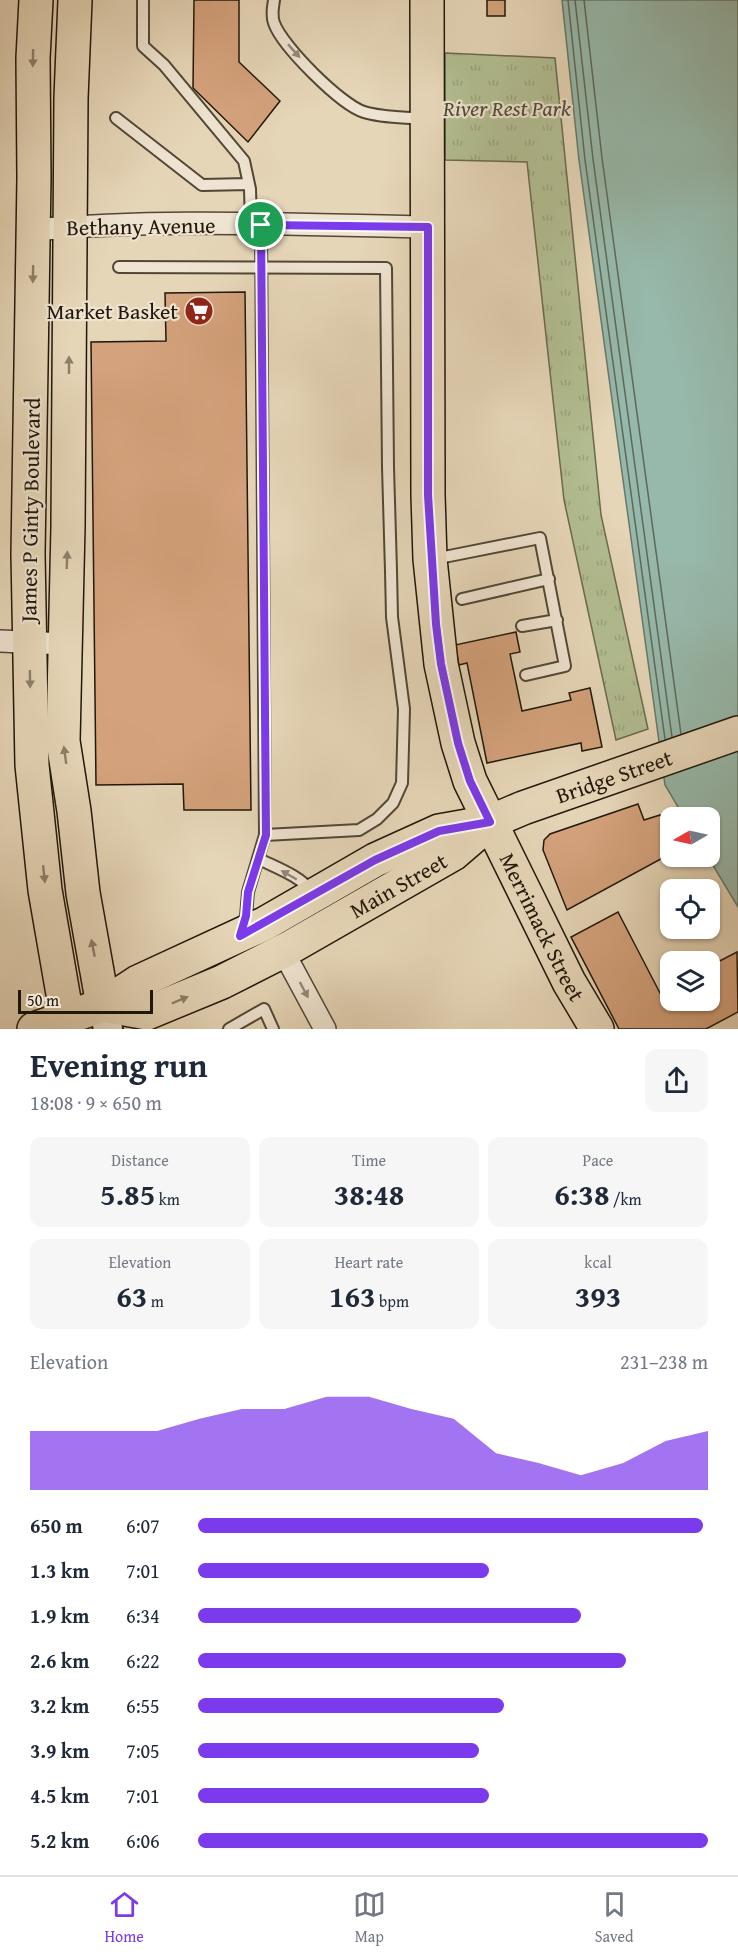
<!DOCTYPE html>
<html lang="en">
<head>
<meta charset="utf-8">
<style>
	body { margin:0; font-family:"Gentium Book Plus",serif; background:#f6f6f7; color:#1f2937; height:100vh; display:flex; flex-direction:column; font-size:22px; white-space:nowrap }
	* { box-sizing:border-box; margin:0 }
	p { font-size:20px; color:#747a83 }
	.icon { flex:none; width:33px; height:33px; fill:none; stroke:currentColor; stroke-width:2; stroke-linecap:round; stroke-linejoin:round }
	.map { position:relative; height:1029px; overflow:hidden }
	.panel { display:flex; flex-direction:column; background:#fff; flex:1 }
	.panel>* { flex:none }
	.needle { width:39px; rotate:261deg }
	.controls { position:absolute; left:660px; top:807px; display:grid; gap:12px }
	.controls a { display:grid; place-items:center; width:60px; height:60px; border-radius:12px; background:#fff; box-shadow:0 2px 4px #0004; font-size:30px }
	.scale { position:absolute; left:18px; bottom:15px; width:135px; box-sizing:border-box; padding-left:6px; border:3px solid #21170b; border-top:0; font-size:16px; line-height:21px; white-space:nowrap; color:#21170b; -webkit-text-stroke:4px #efe4d1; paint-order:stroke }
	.pin { position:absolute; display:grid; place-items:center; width:51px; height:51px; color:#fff; margin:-26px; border:3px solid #fff; border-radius:50%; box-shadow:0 2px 6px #0007 }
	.round { display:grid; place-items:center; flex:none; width:63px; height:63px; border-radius:12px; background:#f6f6f7 }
	.overview { display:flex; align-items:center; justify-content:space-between; height:102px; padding:0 30px }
	h1 { font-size:33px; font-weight:600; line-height:45px }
	.figures { display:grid; grid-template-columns:repeat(3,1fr); gap:9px; height:102px; padding:6px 30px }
	.figures div { display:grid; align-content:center; border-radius:12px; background:#f6f6f7; text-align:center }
	.figures b { font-size:30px; font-weight:600 }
	.figures small { font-size:16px; font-weight:400 }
	.figures p { font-size:16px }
	.chart { height:168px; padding:12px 30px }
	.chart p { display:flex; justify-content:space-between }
	.chart svg { width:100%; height:108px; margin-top:6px; fill:#7c3aed; opacity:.7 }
	ul { padding:0 30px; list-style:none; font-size:20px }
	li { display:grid; grid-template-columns:96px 72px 1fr; align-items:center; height:45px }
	li i { height:15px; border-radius:8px; background:#7c3aed }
	.menu { display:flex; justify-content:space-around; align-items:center; height:84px; border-top:2px solid #e0e1e3; background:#fff; font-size:16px; color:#747a83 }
	.menu a { display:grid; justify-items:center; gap:3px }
	.menu .current { color:#7c3aed }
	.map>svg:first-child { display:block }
	.grass { fill:url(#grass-tufts); stroke:#6a6a4e; stroke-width:1.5 }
	.water { fill:#97b9ab; stroke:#68786b; stroke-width:1.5 }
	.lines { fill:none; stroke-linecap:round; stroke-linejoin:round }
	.shore { stroke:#5c685b; stroke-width:1.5 }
	.building { fill:#d4a27c; stroke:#21170b; stroke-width:1.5 }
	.service-casing { stroke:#524736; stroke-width:14 }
	.minor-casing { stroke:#524736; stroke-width:24 }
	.secondary-casing { stroke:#21170b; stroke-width:32 }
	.primary-casing { stroke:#21170b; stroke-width:36 }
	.service { stroke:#efe4d1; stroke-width:10 }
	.minor { stroke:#efe4d1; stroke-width:21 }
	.secondary { stroke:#efe4d1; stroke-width:28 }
	.primary { stroke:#e6d6b8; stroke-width:33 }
	.oneway { fill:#928878 }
	.oneway2 { fill:#8d806a }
	.route-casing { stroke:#fff; stroke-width:12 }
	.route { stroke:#7c3aed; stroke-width:8 }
	.labels { text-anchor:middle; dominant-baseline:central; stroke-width:4.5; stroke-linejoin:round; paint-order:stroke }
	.park-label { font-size:22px; font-style:italic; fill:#4c4934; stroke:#efe4d1 }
	.street-label { font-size:22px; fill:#21170b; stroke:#efe4d1 }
	.poi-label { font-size:22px; fill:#21170b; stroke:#efe4d1; text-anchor:end }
</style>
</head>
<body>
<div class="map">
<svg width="738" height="1029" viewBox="0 0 738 1029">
	<defs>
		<pattern id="grass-tufts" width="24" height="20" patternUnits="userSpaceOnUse" patternTransform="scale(1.5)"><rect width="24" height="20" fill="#b2be92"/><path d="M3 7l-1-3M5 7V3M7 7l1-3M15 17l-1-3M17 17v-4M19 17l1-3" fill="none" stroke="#99a37d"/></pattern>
	</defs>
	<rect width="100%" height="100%" fill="#e6d6b8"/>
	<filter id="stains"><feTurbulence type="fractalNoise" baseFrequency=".00333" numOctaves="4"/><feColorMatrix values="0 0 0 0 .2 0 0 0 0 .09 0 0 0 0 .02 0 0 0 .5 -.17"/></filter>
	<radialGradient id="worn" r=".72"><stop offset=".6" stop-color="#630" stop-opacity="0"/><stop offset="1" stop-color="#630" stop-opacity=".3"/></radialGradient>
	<path class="grass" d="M445 53 555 58 601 515 648 729 616 740 564 500 527 162 445 160Z"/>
	<path class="water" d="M562 0H738V907L708 857 710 856V818L684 817 665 785 579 160Z"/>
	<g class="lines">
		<path class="shore" d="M568 0 585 160 665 739
			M575 0 593 159 672 737
			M584 0 602 158 681 734"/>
	</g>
	<path class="building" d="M194 0H239V62L280 101 248 142 193 88Z
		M487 0H505V16H487Z
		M245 292 251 810H184L183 784 96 785 91 342 166 341 165 293Z
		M516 632 520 652 510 654 522 711 571 700 569 693 590 688 602 747 582 751 581 743 487 763 467 663 459 665 455 645Z
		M638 804 644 820 660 815 670 832V854L567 910 543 850 544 840 550 834Z
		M618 912 660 993 670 987V1000H710V966L737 952 738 1012 706 1029H619L571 937Z"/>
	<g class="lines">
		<g class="service-casing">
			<path id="service" d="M143 0V46L164 65 244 161 250 189 251 224
				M274 0C273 8 271 15 274 23 282 46 341 105 364 112 383 118 405 117 424 119
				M116 118 202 185 249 184
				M119 267 386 268 388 467 391 571 392 617 404 709 402 783 393 803 377 819 359 830 265 835
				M434 559 540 538 565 666 526 675
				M462 599 549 579
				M522 626 557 620
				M259 859C277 868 300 876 312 892
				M243 926 246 916 248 892 265 835 261 225
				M229 1029 264 1009 273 1029"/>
		</g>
		<g class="minor-casing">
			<path id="minor" d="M34 230C164 218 297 225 427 227
				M0 641 65 644
				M283 951 325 1029"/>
		</g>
		<g class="secondary-casing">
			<path id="secondary" d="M103 1005 108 1029"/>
		</g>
		<g class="primary-casing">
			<g id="primary">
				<path d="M36 0 33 58 34 178 28 554 32 765 45 890 67 1017"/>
				<path d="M75 0 71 98 68 527 63 741 74 811 83 893 103 1005"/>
				<path id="s1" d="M427 0 428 495 430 559 441 664 458 743 470 781 569 982 597 1029"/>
				<path id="s2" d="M103 1005 147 1013 222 982 289 948 453 854 489 823"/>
				<path id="s3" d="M34 1029 103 1005 138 982 264 924 375 860 439 831 490 822 523 808 738 733"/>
			</g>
		</g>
		<use href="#service" class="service"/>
		<use href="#minor" class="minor"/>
		<use href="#secondary" class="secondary"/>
		<use href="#primary" class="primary"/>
	</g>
	<defs><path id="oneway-solid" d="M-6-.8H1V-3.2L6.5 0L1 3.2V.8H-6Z" transform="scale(1.5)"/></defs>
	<g class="oneway">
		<use href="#oneway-solid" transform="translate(294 51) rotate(48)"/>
		<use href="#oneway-solid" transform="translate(289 875) rotate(-150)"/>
		<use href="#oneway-solid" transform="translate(304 990) rotate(62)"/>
	</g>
	<g class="oneway2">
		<use href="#oneway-solid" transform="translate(33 58) rotate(91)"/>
		<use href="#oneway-solid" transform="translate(33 274) rotate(91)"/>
		<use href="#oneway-solid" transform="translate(69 365) rotate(-90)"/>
		<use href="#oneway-solid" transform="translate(67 560) rotate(-88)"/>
		<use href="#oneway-solid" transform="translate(30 679) rotate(89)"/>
		<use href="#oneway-solid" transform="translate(65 755) rotate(-98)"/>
		<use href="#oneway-solid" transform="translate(44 874) rotate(84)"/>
		<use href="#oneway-solid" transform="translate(93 948) rotate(-101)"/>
		<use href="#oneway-solid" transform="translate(180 1000) rotate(-23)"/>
	</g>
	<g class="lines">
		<g class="route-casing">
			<path id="route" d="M261 225 428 227V495L436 624 441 664 458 743 470 781 490 822 439 831 375 860 240 936 246 916 248 892 266 835Z"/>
		</g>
		<use href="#route" class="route"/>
	</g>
	<defs>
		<g id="supermarket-disc" transform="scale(1.5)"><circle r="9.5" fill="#8f2418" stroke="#efe4d1"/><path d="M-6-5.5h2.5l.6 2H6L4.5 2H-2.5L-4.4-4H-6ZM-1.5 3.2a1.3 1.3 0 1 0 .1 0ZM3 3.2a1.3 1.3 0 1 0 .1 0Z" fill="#fff"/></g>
	</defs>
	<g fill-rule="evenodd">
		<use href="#supermarket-disc" x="199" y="311"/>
	</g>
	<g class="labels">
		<g class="park-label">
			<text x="507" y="108">River Rest Park</text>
		</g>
		<g class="street-label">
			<text transform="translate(141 226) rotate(-1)">Bethany Avenue</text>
			<text transform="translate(30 510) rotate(-89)">James P Ginty Boulevard</text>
			<text stroke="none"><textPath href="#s3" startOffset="636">Bridge Street</textPath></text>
			<text stroke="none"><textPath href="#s2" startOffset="327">Main Street</textPath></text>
			<text stroke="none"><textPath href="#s1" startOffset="948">Merrimack Street</textPath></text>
		</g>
		<g class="poi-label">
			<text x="178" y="311">Market Basket</text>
		</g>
	</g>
	<rect width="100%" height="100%" filter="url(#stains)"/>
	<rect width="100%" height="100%" fill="url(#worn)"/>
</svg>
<div class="controls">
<a><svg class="needle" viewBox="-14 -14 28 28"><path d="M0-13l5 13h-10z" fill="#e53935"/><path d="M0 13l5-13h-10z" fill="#747a83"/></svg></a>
<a><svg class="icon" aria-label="locate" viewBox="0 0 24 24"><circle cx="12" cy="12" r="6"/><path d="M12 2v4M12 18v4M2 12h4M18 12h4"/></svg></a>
<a><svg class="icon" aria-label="layers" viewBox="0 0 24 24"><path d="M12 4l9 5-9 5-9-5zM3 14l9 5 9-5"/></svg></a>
</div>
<div class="scale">50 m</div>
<div class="pin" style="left:261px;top:225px;background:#1e9e55"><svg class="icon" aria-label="arrive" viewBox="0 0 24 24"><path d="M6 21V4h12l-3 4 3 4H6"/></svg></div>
</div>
<section class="panel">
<div class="overview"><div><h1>Evening run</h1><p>18:08 · 9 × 650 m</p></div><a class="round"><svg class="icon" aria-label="share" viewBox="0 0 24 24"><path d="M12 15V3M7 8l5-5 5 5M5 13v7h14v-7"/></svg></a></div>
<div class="figures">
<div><p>Distance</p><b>5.85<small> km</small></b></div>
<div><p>Time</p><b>38:48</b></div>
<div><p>Pace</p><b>6:38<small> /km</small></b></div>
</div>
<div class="figures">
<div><p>Elevation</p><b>63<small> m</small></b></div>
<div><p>Heart rate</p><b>163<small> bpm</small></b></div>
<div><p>kcal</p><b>393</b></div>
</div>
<div class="chart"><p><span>Elevation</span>231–238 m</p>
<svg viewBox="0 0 160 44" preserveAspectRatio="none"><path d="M0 44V20L10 20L20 20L30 20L40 15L50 11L60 11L70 6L80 6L90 11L100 15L110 29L120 33L130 38L140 33L150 24L160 20V44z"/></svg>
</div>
<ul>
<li><b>650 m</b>6:07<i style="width:99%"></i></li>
<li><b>1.3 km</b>7:01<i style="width:57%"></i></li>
<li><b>1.9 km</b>6:34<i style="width:75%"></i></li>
<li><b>2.6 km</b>6:22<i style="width:84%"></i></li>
<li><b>3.2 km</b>6:55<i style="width:60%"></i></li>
<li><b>3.9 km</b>7:05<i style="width:55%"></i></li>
<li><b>4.5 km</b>7:01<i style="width:57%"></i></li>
<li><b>5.2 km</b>6:06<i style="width:100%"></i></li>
</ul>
</section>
<nav class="menu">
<a class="current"><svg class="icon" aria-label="home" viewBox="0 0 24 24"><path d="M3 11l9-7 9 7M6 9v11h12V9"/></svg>Home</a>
<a><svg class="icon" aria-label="map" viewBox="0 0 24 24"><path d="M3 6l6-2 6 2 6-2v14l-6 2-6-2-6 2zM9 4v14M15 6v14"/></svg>Map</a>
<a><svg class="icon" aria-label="saved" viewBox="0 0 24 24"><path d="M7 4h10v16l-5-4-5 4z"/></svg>Saved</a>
</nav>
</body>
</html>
